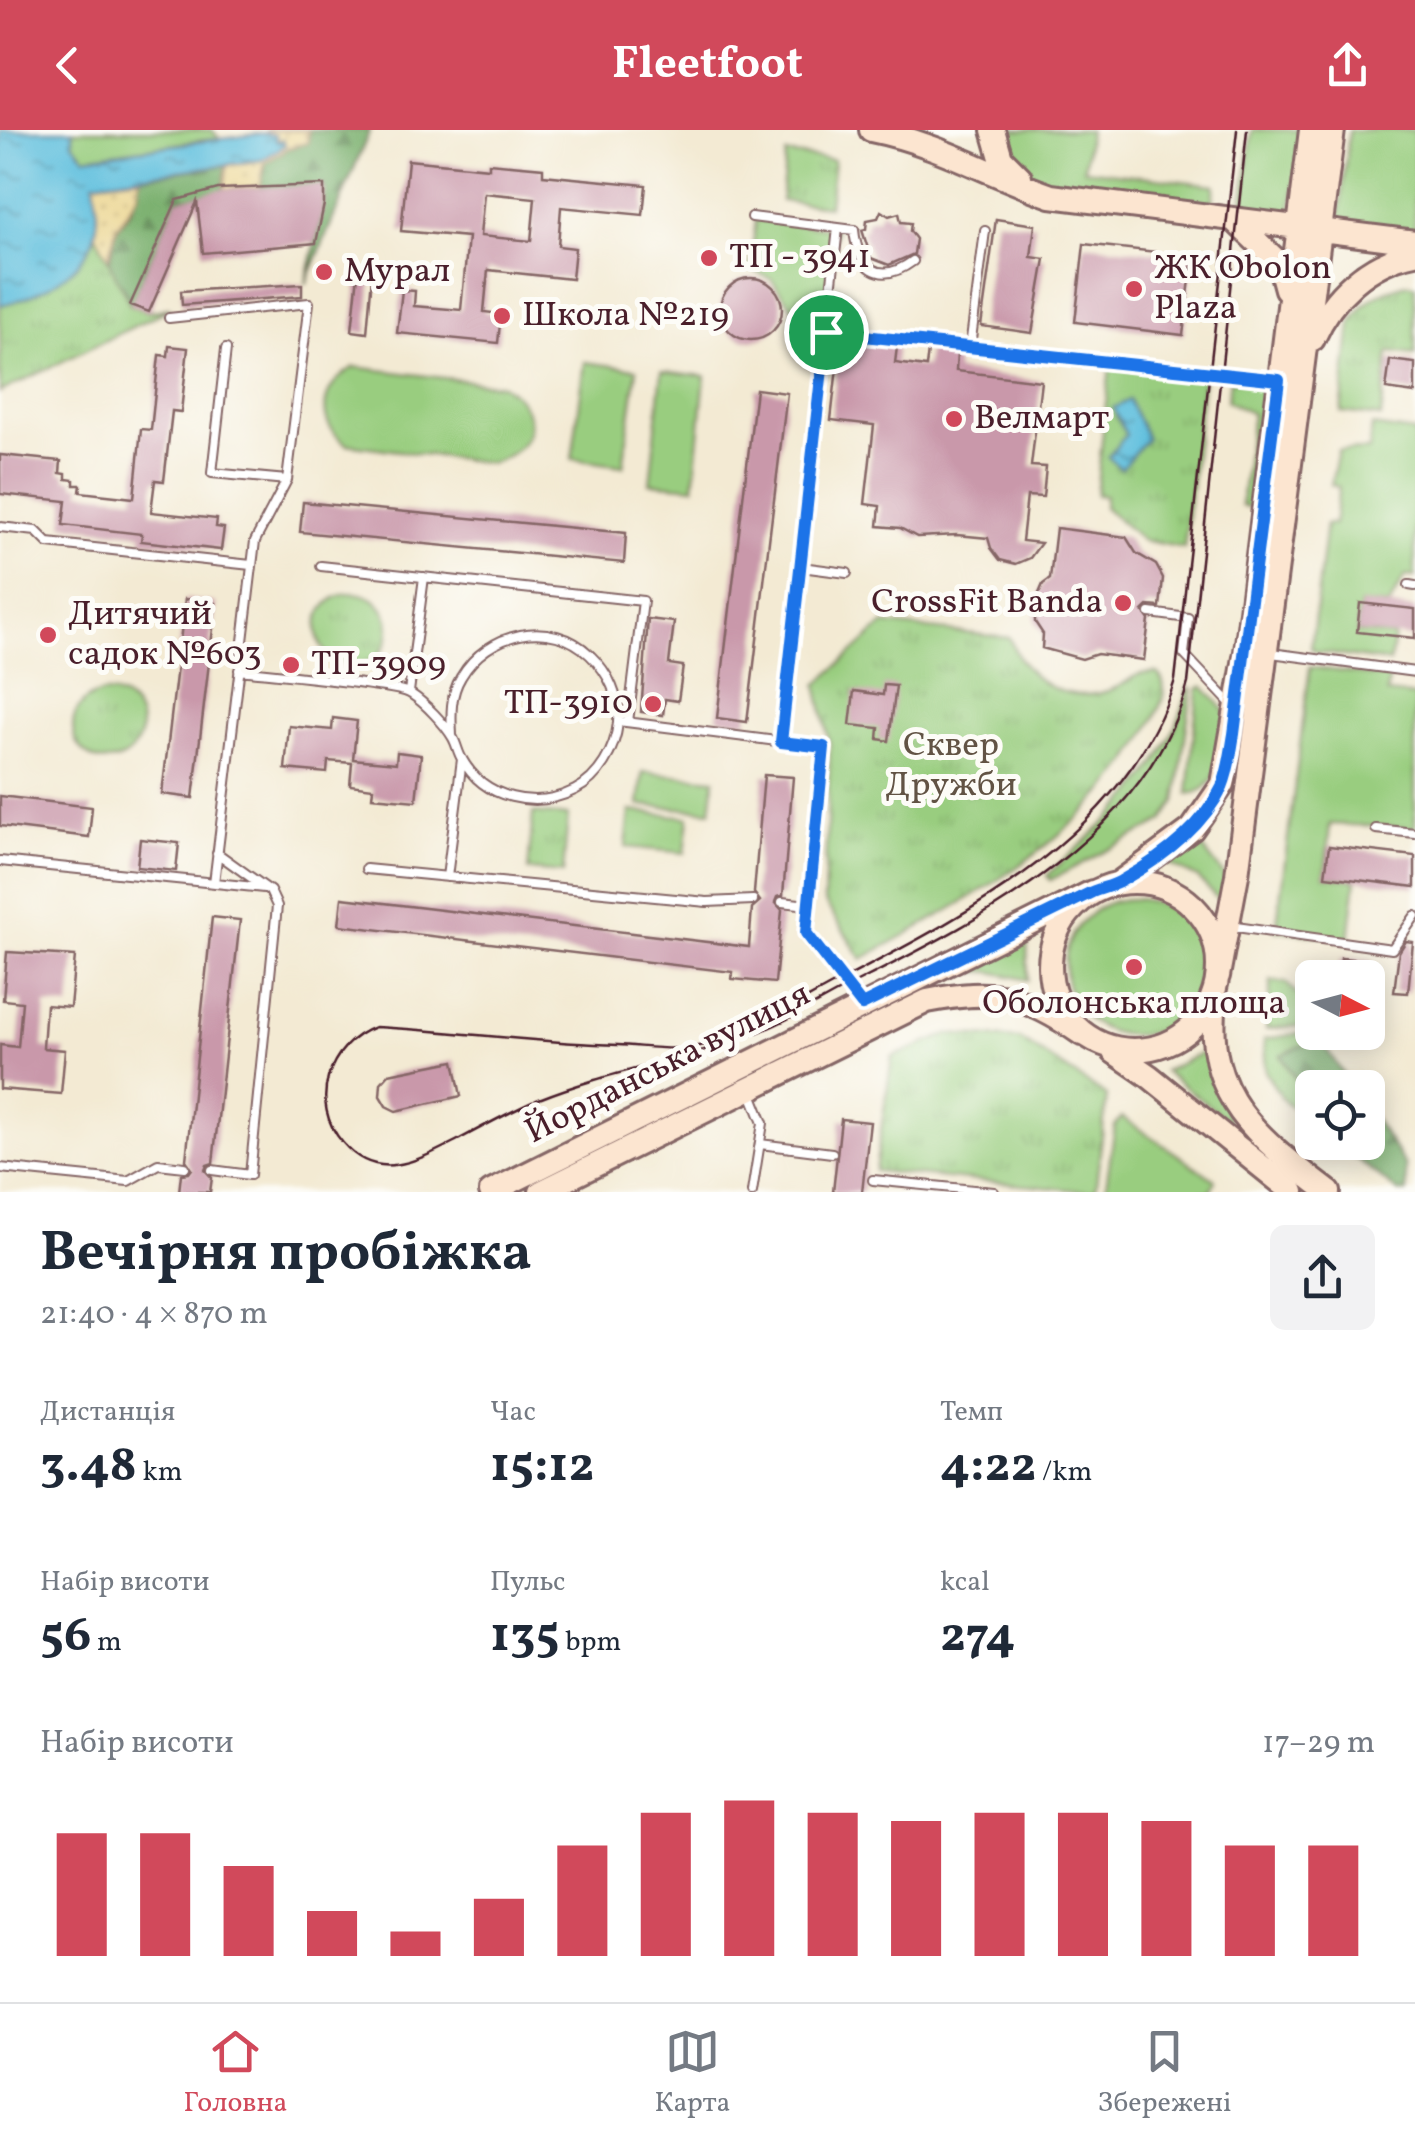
<!DOCTYPE html>
<html lang="uk">
<head>
<meta charset="utf-8">
<style>
	body { margin:0; font-family:Vollkorn,serif; background:#f2f2f3; color:#1f2937; height:100vh; display:flex; flex-direction:column; font-size:38px; white-space:nowrap }
	* { box-sizing:border-box; margin:0 }
	p { font-size:32px; color:#747a83 }
	.icon { flex:none; width:55px; height:55px; fill:none; stroke:currentColor; stroke-width:2; stroke-linecap:round; stroke-linejoin:round }
	.map { position:relative; height:1062px; overflow:hidden }
	.sheet { display:flex; flex-direction:column; background:#fff; flex:1 }
	.sheet>* { flex:none }
	.needle { width:65px; rotate:96deg }
	.tools { position:absolute; left:1295px; top:830px; display:grid; gap:20px }
	.tools a { display:grid; place-items:center; width:90px; height:90px; border-radius:15px; background:#fff; box-shadow:0 5px 25px #0003; font-size:50px }
	.pin { position:absolute; display:grid; place-items:center; width:85px; height:85px; color:#fff; margin:-42px; border:5px solid #fff; border-radius:50%; box-shadow:0 2px 10px #0007 }
	.round { display:grid; place-items:center; flex:none; width:105px; height:105px; border-radius:15px; background:#f2f2f3 }
	.headline { display:flex; align-items:center; justify-content:space-between; height:170px; padding:0 40px }
	h1 { font-size:55px; font-weight:700; line-height:75px }
	.metrics { display:grid; grid-template-columns:repeat(3,1fr); gap:15px; height:170px; padding:10px 40px }
	.metrics div { display:grid; align-content:center }
	.metrics b { font-size:50px; font-weight:700 }
	.metrics small { font-size:28px; font-weight:400 }
	.metrics p { font-size:28px }
	.chart { height:280px; padding:20px 40px }
	.chart p { display:flex; justify-content:space-between }
	.chart svg { width:100%; height:180px; margin-top:10px; stroke:#d1495b; stroke-width:6 }
	header { display:flex; justify-content:space-between; align-items:center; height:130px; padding:0 40px; background:#d1495b; color:#fff; font-size:45px; font-weight:700 }
	.menu { display:flex; justify-content:space-around; align-items:center; height:140px; border-top:2px solid #e0e1e3; background:#fff; font-size:28px; color:#747a83 }
	.menu a { display:grid; justify-items:center; gap:5px }
	.menu .current { color:#d1495b }
	.map>svg:first-child { display:block }
	.grass { fill:#99cd7f; stroke:#727655; stroke-width:2.5 }
	.forest { fill:url(#forest-firs); stroke:#62684c; stroke-width:2.5 }
	.sand { fill:url(#sand-dots); stroke:#9c7c64; stroke-width:2.5 }
	.park { fill:url(#park-tufts); stroke:#727655; stroke-width:2.5 }
	.water { fill:url(#water-ripples); stroke:#557084; stroke-width:2.5 }
	.building { fill:#c998aa; fill-rule:evenodd }
	.lines { fill:none; stroke-linecap:round; stroke-linejoin:round }
	.lane-casing { stroke:#856666; stroke-width:12 }
	.secondary-casing { stroke:#856666; stroke-width:28 }
	.lane { stroke:#fff; stroke-width:8 }
	.secondary { stroke:#fce5d0; stroke-width:22 }
	.tram { stroke:#4a1f2b; stroke-width:2.5 }
	.route-casing { stroke:#fff; stroke-width:20 }
	.route { stroke:#1a73e8; stroke-width:12 }
	.poi-dot { fill:#d1495b; stroke:#fdfcf7; stroke-width:4 }
	.labels { text-anchor:middle; dominant-baseline:central; stroke-width:10; stroke-linejoin:round; paint-order:stroke }
	.poi-label { font-size:35px; fill:#4a1f2b; stroke:#fdfcf7; text-anchor:start }
	.park-label { font-size:35px; fill:#625344; stroke:#fdfcf7 }
	.street-label { font-size:35px; fill:#4a1f2b; stroke:#fdfcf7 }
</style>
</head>
<body>
<header><svg class="icon" aria-label="back" viewBox="0 0 24 24"><path d="M15 5l-7 7 7 7"/></svg>Fleetfoot<svg class="icon" aria-label="share" viewBox="0 0 24 24"><path d="M12 15V3M7 8l5-5 5 5M5 13v7h14v-7"/></svg></header>
<div class="map">
<svg width="1415" height="1062" viewBox="0 0 1415 1062">
	<defs>
		<pattern id="forest-firs" width="22" height="20" patternUnits="userSpaceOnUse" patternTransform="scale(2.5)"><rect width="22" height="20" fill="#7ab06e"/><path d="M5 1l3.5 6h-7zM16 11l3.5 6h-7z" fill="#668f5b"/></pattern>
		<pattern id="sand-dots" width="8" height="8" patternUnits="userSpaceOnUse" patternTransform="scale(2.5)"><rect width="8" height="8" fill="#eeda9e"/><path d="M2 2h.1M6 6h.1" fill="none" stroke="#cebb88" stroke-width="1.8" stroke-linecap="round"/></pattern>
		<pattern id="park-tufts" width="24" height="20" patternUnits="userSpaceOnUse" patternTransform="scale(2.5)"><rect width="24" height="20" fill="#99cd7f"/><path d="M3 7l-1-3M5 7V3M7 7l1-3M15 17l-1-3M17 17v-4M19 17l1-3" fill="none" stroke="#85b06e"/></pattern>
		<pattern id="water-ripples" width="26" height="14" patternUnits="userSpaceOnUse" patternTransform="scale(2.5)"><rect width="26" height="14" fill="#60c0de"/><path d="M2 4q2-2 4 0t4 0M15 11q2-2 4 0t4 0" fill="none" stroke="#519bb4"/></pattern>
	</defs>
	<rect width="100%" height="100%" fill="#fdfcf7"/>
	<filter id="ink" filterUnits="userSpaceOnUse"><feTurbulence type="fractalNoise" baseFrequency=".01" numOctaves="2"/><feDisplacementMap in="SourceGraphic" scale="20" xChannelSelector="R" yChannelSelector="G"/><feConvolveMatrix kernelMatrix="1 2 1 2 8 2 1 2 1" color-interpolation-filters="sRGB"/></filter>
	<filter id="wash" filterUnits="userSpaceOnUse"><feTurbulence type="fractalNoise" baseFrequency=".0048" numOctaves="4" result="noise"/><feDisplacementMap in="SourceGraphic" scale="40" xChannelSelector="R" yChannelSelector="G"/><feGaussianBlur stdDeviation="2.25" result="paint"/><feColorMatrix in="noise" values="0 0 0 0 0 0 0 0 0 0 0 0 0 0 0 0 0 1.4 0 .05"/><feComposite in="paint" operator="in"/></filter>
	<g filter="url(#wash)">
		<rect width="100%" height="100%" fill="#f3ead3"/>
		<path class="grass" d="M73 0H212L219 8 85 27 73 13Z
			M1002 0H1089L1084 39 1215 55 1213 72 1057 56C1027 46 1009 31 1002 0Z
			M1252 0H1302L1291 83 1242 79Z
			M1349 0H1415V101L1339 92Z
			M756 89 836 99 826 179 822 184 797 183 771 149 750 139Z
			M585 232 637 239 623 336 572 329Z
			M354 237 502 255C543 280 537 320 490 333L346 314C314 289 321 257 354 237Z
			M662 241 705 246 694 357 650 353Z
			M1230 250 1264 253 1270 261 1255 378 1241 376 1252 284 1227 271Z
			M1372 296 1415 302V447L1405 446 1389 476 1360 474 1357 502 1394 506 1390 532 1317 522 1311 518 1326 394H1334L1339 357 1331 355 1338 321 1369 320Z
			M1310 537 1389 548 1387 563 1415 566V698L1330 694 1325 746 1356 750 1349 809 1276 800Z
			M1203 556 1229 585C1222 613 1224 661 1188 664L1198 559Z
			M1189 557 1192 560 1176 671 1163 691 1050 750 1047 745C1110 690 1168 642 1189 557Z
			M643 642 715 649 711 681 639 675Z
			M630 681 689 687 685 723 626 717Z
			M1198 712 1227 749 1223 775 1198 748 1168 734Z
			M1065 837a68 68 0 1 1 136 0a68 68 0 1 1-136 0Z
			M1027 806 1028 850 991 842 957 841Z
			M1271 851 1286 853 1304 872 1300 896 1266 899Z
			M1312 902 1319 908 1281 926 1312 975V993L1283 970 1266 943 1264 909Z
			M1206 921 1231 993 1164 941Z
			M1122 987 1215 1050 1210 1062H1105L1115 996Z"/>
		<path class="forest" d="M308 0H370L306 154 322 83 324 56 260 58 265 33 288 18 308 12Z
			M227 35 224 59 177 70 131 175 149 182 171 178 98 214 79 173 109 131 117 98 133 76 140 47Z
			M1319 908 1352 957 1312 958V975L1281 925Z
			M1368 980 1405 1035 1407 1062H1398L1337 1013 1368 1012Z"/>
		<path class="sand" d="M268 0H308V13L288 18 265 33 260 58 224 59 227 35 262 30 284 15 276 12 275 5 265 3Z
			M140 47 138 65 117 98 102 150 0 262V175L24 170 68 143 93 52Z"/>
		<path class="park" d="M786 24 834 30 829 76 781 71Z
			M96 105 130 175 149 182 171 178 0 262V175C40 167 77 142 96 105Z
			M1407 154 1415 155V225L1389 222 1381 287 1341 282 1351 194C1363 170 1382 160 1407 154Z
			M1110 236 1204 245 1184 418 1142 410 1104 377 1105 366 1096 365Z
			M317 499a36 36 0 1 1 72 0a36 36 0 1 1-72 0Z
			M884 494 1010 508C1023 551 1069 577 1113 559 1135 551 1128 542 1157 543 1171 556 1160 577 1153 591 1094 706 970 769 862 829L824 771 830 615 817 555Z
			M73 597a34 34 0 1 1 68 0a34 34 0 1 1-68 0Z
			M533 683 568 686 563 743 528 740Z
			M949 904 1020 909 1107 966 1095 1062 875 1041 892 927Z"/>
		<path class="water" d="M0 0H73V13L85 27 265 3 275 5 277 12 283 10 285 15 262 30 94 52C95 67 100 82 96 99 89 140 37 168 0 175Z
			M1129 270 1147 308 1121 339 1108 327 1126 305 1113 278Z"/>
		<g id="blocks">
			<path class="building" d="M408 30 489 38V33L543 38V45L646 55 643 85 561 77 558 116 575 118 572 149 488 140 484 182 501 184 498 213 397 203 402 160 415 161 414 176 461 180 468 107 401 101ZM484 63 535 68 531 111 480 106Z
				M324 55V74L316 113 203 123 197 72 149 182 130 175 177 70 218 59Z
				M881 81 889 86 899 83 901 92 911 93 910 101 916 109 914 124 889 135 871 128 862 100 866 99 867 90 878 88Z
				M996 89 1035 95 1031 127 1045 129 1032 203 981 196Z
				M1084 114 1193 126 1183 205 1075 192Z
				M358 144 372 146 367 203 352 201Z
				M720 179a31 31 0 1 1 62 0a31 31 0 1 1-62 0Z
				M302 154V166L182 175 181 161Z
				M840 211 897 217 895 233 926 237 928 220 957 223 956 241 1041 251 1031 336 1046 337 1043 367 1027 366 1022 411 1041 413 1030 428 1016 434 1000 430 991 418 988 408 957 405 917 407 900 398 878 396 880 376 865 374 874 295 831 290Z
				M169 216 188 218 181 282 172 281 164 351 155 350 151 382 217 389 216 397 224 398 221 420 141 411 142 404 63 395 66 371 0 364V325L61 331 60 343 66 344V349L74 350V355H81L80 362 134 368 141 299 151 300 159 225 168 226Z
				M1390 230 1415 233V263L1386 259Z
				M756 259 787 263 747 592 717 588Z
				M303 372 626 403 624 433 300 402Z
				M1056 398 1126 407 1136 423 1156 435 1163 448 1160 477 1148 476 1143 481 1149 490 1144 530 1097 524 1082 529 1042 518 1043 504 1035 492V473L1043 454 1050 449Z
				M185 469 216 473 193 668 162 664Z
				M1360 473 1415 479V508L1357 502Z
				M648 489 674 492 669 534 683 536 678 571 665 569 663 585 641 582Z
				M884 555 896 556 889 611 878 609 879 598 850 595 854 561 883 565Z
				M333 588 357 591 353 629 396 633 397 622 421 625 416 671 372 667 373 658 350 655 352 633 328 631 327 643 285 639 289 596 332 600Z
				M764 645 793 647 783 765 777 767 775 772 782 780 775 853 732 849 733 842 339 795 342 768 749 817 752 778 760 771 754 763Z
				M0 666 92 677 89 707 0 696Z
				M140 709 179 713 176 741 137 737Z
				M1329 716 1415 726V757L1325 746Z
				M212 787 240 790 213 1033 207 1035 205 1040 212 1048 210 1062H179L181 1044 189 1043 192 1039 186 1030Z
				M1406 811 1413 812 1408 863 1394 862 1399 822Z
				M7 822 75 826 70 877 46 875 43 918 65 920 61 964 0 959V915L18 917 22 872 3 870Z
				M1341 828 1373 831 1372 848H1339Z
				M454 931 461 966 396 981 386 976 380 966 381 953 389 944Z
				M841 989 870 992 862 1062H833Z"/>
		</g>
	</g>
	<g filter="url(#ink)">
		<use href="#blocks" fill-opacity="0" stroke="#856666" stroke-width="2.5"/>
		<g class="lines">
			<g class="lane-casing">
				<path id="lane" d="M752 87 854 100C858 138 879 156 913 131
					M169 188 309 173 287 350 255 411 214 753
					M792 198 1274 250
					M970 217 985 101
					M226 219 212 343 287 350
					M0 397 36 401 48 413 251 435
					M321 436 643 471 628 592
					M801 437 847 443
					M1409 455 1415 456
					M1150 483 1188 488 1184 524 1231 574
					M1271 523 1415 542
					M239 540C264 543 399 555 411 564 425 573 445 594 453 608 457 615 458 623 462 629 484 669 535 680 575 660 599 648 615 620 618 593 620 567 609 543 590 525 551 487 487 502 461 547 450 565 451 585 452 606
					M409 562 424 447
					M618 591 824 617 806 803 859 872
					M781 612 838 98
					M1376 699 1415 703
					M0 731 264 758
					M366 739 707 772 753 770
					M447 747 462 629
					M782 772 808 775
					M1229 796 1392 819 1415 786
					M751 963 763 993 752 1062
					M760 1014 832 1023
					M0 1038 128 1051 158 1034 185 1037
					M212 1040 250 1045 277 776 270 761 217 723
					M873 1050 994 1062"/>
			</g>
			<g class="secondary-casing">
				<path id="secondary" d="M871 0C940 14 987 44 1051 66L1415 112
					M993 0 1001 28 1020 47
					M1233 89 1279 133 1286 159
					M1313 209C1332 166 1368 132 1415 123
					M1050 836a84 84 0 1 1 168 0a84 84 0 1 1-168 0Z
					M1120 752 1192 699 1223 654 1246 522 1311 0
					M1218 846 1237 745 1333 0
					M1215 872C1203 968 1261 1010 1329 1062
					M1114 922 1149 946 1293 1062
					M491 1062 1092 762
					M541 1062 927 871C995 858 1025 864 1082 904"/>
			</g>
			<use href="#lane" class="lane"/>
			<use href="#secondary" class="secondary"/>
			<path class="tram" d="M1237 0 1175 550C1127 704 966 785 832 855 789 878 735 913 686 918 664 920 640 916 618 915 537 913 456 901 375 897 328 914 308 974 343 1013 378 1054 419 1030 458 1010 484 996 511 981 539 969 606 942 680 931 748 906 786 893 821 870 857 852 986 787 1148 704 1188 553L1247 0"/>
		</g>
	</g>
	<g class="lines" filter="url(#ink)">
		<g class="route-casing">
			<path id="route" d="M826 202 1279 250 1234 604C1231 621 1229 641 1222 657 1202 699 1160 729 1121 751 1113 756 1101 758 1092 762L862 875 806 803 824 617 781 612Z"/>
		</g>
		<use href="#route" class="route"/>
	</g>
	<g class="poi-dot">
		<circle cx="709" cy="128" r="10"/>
		<circle cx="324" cy="142" r="10"/>
		<circle cx="1134" cy="159" r="10"/>
		<circle cx="502" cy="186" r="10"/>
		<circle cx="954" cy="289" r="10"/>
		<circle cx="1123" cy="473" r="10"/>
		<circle cx="48" cy="505" r="10"/>
		<circle cx="291" cy="535" r="10"/>
		<circle cx="653" cy="574" r="10"/>
		<circle cx="1134" cy="837" r="10"/>
	</g>
	<g class="labels">
		<g class="poi-label">
			<text x="729" y="128">ТП - 3941</text>
			<text x="1154" y="139">ЖК Obolon<tspan x="1154" dy="40">Plaza</tspan></text>
			<text x="344" y="142">Мурал</text>
			<text x="522" y="186">Школа №219</text>
			<text x="974" y="289">Велмарт</text>
			<text x="1103" y="473" text-anchor="end">CrossFit Banda</text>
			<text x="68" y="485">Дитячий<tspan x="68" dy="40">садок №603</tspan></text>
			<text x="311" y="535">ТП-3909</text>
			<text x="633" y="574" text-anchor="end">ТП-3910</text>
			<text x="1134" y="874" text-anchor="middle">Оболонська площа</text>
		</g>
		<g class="park-label">
			<text x="951" y="616">Сквер<tspan x="951" dy="40">Дружби</tspan></text>
		</g>
		<g class="street-label">
			<text transform="translate(668 934) rotate(-27)">Йорданська вулиця</text>
		</g>
	</g>
</svg>
<div class="tools">
<a><svg class="needle" viewBox="-14 -14 28 28"><path d="M0-13l5 13h-10z" fill="#e53935"/><path d="M0 13l5-13h-10z" fill="#747a83"/></svg></a>
<a><svg class="icon" aria-label="locate" viewBox="0 0 24 24"><circle cx="12" cy="12" r="6"/><path d="M12 2v4M12 18v4M2 12h4M18 12h4"/></svg></a>
</div>
<div class="pin" style="left:826px;top:202px;background:#1e9e55"><svg class="icon" aria-label="arrive" viewBox="0 0 24 24"><path d="M6 21V4h12l-3 4 3 4H6"/></svg></div>
</div>
<section class="sheet">
<div class="headline"><div><h1>Вечірня пробіжка</h1><p>21:40 · 4 × 870 m</p></div><a class="round"><svg class="icon" aria-label="share" viewBox="0 0 24 24"><path d="M12 15V3M7 8l5-5 5 5M5 13v7h14v-7"/></svg></a></div>
<div class="metrics">
<div><p>Дистанція</p><b>3.48<small> km</small></b></div>
<div><p>Час</p><b>15:12</b></div>
<div><p>Темп</p><b>4:22<small> /km</small></b></div>
</div>
<div class="metrics">
<div><p>Набір висоти</p><b>56<small> m</small></b></div>
<div><p>Пульс</p><b>135<small> bpm</small></b></div>
<div><p>kcal</p><b>274</b></div>
</div>
<div class="chart"><p><span>Набір висоти</span>17–29 m</p>
<svg viewBox="0 0 160 44" preserveAspectRatio="none"><path d="M5 44V14M15 44V14M25 44V22M35 44V33M45 44V38M55 44V30M65 44V17M75 44V9M85 44V6M95 44V9M105 44V11M115 44V9M125 44V9M135 44V11M145 44V17M155 44V17"/></svg>
</div>
</section>
<nav class="menu">
<a class="current"><svg class="icon" aria-label="home" viewBox="0 0 24 24"><path d="M3 11l9-7 9 7M6 9v11h12V9"/></svg>Головна</a>
<a><svg class="icon" aria-label="map" viewBox="0 0 24 24"><path d="M3 6l6-2 6 2 6-2v14l-6 2-6-2-6 2zM9 4v14M15 6v14"/></svg>Карта</a>
<a><svg class="icon" aria-label="saved" viewBox="0 0 24 24"><path d="M7 4h10v16l-5-4-5 4z"/></svg>Збережені</a>
</nav>
</body>
</html>
